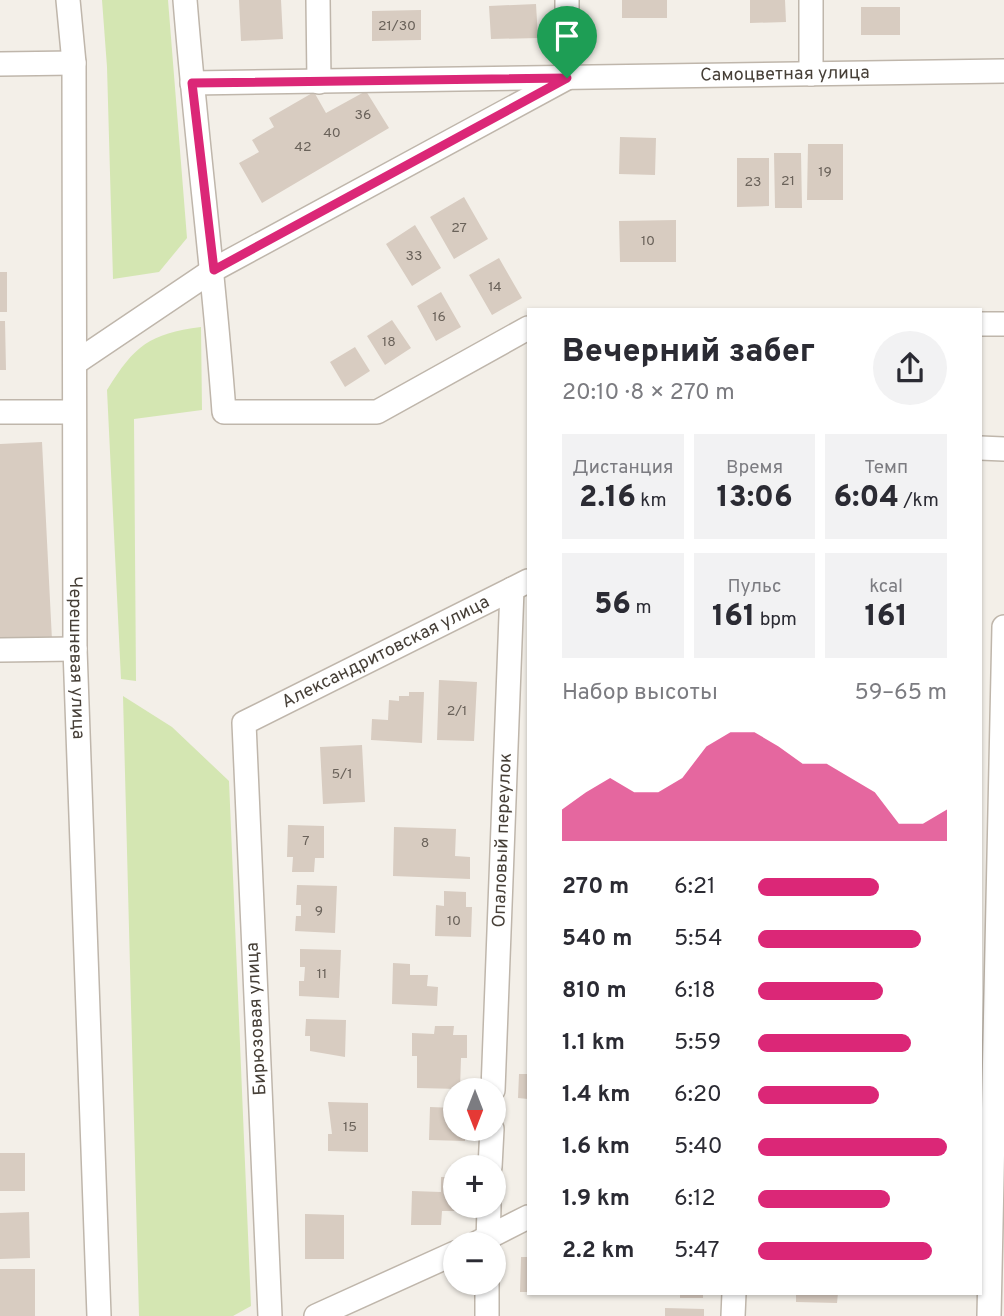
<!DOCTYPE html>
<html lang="ru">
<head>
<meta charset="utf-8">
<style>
	body { margin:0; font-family:Overpass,sans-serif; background:#f2f2f3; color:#2b2b33; height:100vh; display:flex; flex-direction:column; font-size:26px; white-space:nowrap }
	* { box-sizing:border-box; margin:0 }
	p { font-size:23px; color:#7c7c81 }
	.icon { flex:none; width:38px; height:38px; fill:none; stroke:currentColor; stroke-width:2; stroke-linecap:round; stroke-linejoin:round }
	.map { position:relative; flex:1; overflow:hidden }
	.panel { position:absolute; left:527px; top:308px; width:455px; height:987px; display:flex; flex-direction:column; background:#fff; border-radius:0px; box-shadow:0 2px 5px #0004 }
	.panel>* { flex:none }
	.needle { width:46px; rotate:180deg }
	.tools { position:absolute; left:443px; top:1078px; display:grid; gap:14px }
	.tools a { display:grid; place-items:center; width:63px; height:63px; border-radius:50%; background:#fff; box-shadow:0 2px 5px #0004; font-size:35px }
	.pin { position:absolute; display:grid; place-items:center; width:60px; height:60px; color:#fff; margin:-72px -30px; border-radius:50% 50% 50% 0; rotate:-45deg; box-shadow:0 0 7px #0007 }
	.pin .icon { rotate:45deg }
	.round { display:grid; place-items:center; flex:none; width:74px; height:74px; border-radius:37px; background:#f2f2f3 }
	.headline { display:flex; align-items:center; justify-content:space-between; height:119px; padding:0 35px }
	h1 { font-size:32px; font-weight:800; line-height:52px }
	.metrics { display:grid; grid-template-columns:repeat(3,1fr); gap:10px; height:119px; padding:7px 35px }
	.metrics div { display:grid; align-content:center; border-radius:0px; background:#f2f2f3; text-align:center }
	.metrics b { font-size:30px; font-weight:800 }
	.metrics small { font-size:19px; font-weight:400 }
	.metrics p { font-size:19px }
	.chart { height:196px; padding:14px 35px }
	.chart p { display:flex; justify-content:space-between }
	.chart svg { width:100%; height:126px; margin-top:7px; fill:#db2777; opacity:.7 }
	ul { padding:0 35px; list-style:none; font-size:23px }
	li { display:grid; grid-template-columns:112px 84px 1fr; align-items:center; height:52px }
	li i { height:18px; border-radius:9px; background:#db2777 }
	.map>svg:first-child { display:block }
	.green { fill:#d4e6b2 }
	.building { fill:#d8ccc1 }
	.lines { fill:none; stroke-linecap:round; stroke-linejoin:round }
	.minor-casing { stroke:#bfb6ab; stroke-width:26 }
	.minor { stroke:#fff; stroke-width:23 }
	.route-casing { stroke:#fff; stroke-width:14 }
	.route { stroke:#db2777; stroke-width:9 }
	.labels { text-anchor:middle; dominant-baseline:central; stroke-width:5; stroke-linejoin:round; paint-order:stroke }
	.number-label { font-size:14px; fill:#6a625a }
	.street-label { font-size:18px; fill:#463f37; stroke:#fff }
</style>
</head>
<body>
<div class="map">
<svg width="1004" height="1316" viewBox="0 0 1004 1316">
	<rect width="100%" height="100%" fill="#f3efe8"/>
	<path class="green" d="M102 0H168L187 238 159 272 113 279 107 67Z
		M201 327 202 410 134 419 136 681 121 679 107 390C135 345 149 334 201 327Z
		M123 696 172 727 229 781 251 1306 233 1316H139Z"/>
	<path class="building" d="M239 0H281L283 39 241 41Z
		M622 0H667V18H622Z
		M750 0H785L786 22 750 23Z
		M536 4 538 38 491 39 489 6Z
		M861 7H900V35H861Z
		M421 10V40L372 41V11Z
		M366 91 389 128 262 203 239 163 259 152 252 140 274 127 269 118 314 92 326 113Z
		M620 137 656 138 655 175 619 174Z
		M808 144H843V200H807Z
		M774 153H801L802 208H775Z
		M737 158H769V206L737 207Z
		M464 197 488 239 454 259 430 217Z
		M676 220V262H620L619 221Z
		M415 225 441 268 412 286 386 244Z
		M499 258 522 298 492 315 469 275Z
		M0 272H7V312H0Z
		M441 292 461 327 436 341 417 306Z
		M392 320 411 348 385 365 367 336Z
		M0 321H5L6 370H0Z
		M355 347 370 371 345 387 330 362Z
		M42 442 52 640 0 642V444Z
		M439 680 477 682 474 741 437 740Z
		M409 692H424L422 743 371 740 372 719 388 720 389 700 399 701V696H409Z
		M362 745 365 802 323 804 320 747Z
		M288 825 324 826V858H315L314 872H292L293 857H287Z
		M394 827 456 829 455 856 470 857V879L393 876Z
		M297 885 337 886 335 933 295 931 296 916H301V905H296Z
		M444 891 466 892V907H472L471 937 435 936 436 905 444 906Z
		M300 949 341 950 339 998 299 996V981H304L305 967H300Z
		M393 963 410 964V975H428L427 986 438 987 437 1006 392 1004Z
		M306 1019 346 1020 345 1057 310 1051V1036H305Z
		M435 1026H454L453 1035H467V1058H461L460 1089 417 1088V1056H412V1033L434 1034Z
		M519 1074H528V1099L518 1098Z
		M328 1102 368 1103V1152L328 1151V1134H332Z
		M430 1107 455 1108V1129H465V1141L429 1140Z
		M0 1153H25V1191H0Z
		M441 1177H455V1206H471V1211H442L441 1225H411L412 1191 441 1192Z
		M29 1212 30 1258 0 1259V1213Z
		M305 1214 344 1215V1259H305Z
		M521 1257H528V1292H520Z
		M0 1269H35V1316H0Z
		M680 1293H703V1298H680Z
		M796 1293H838L837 1303 796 1302Z
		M665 1308 704 1309V1316H665Z"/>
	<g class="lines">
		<g class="minor-casing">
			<g id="minor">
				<path id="s1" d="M68 0 74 63 75 649 99 1316"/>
				<path d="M185 0C196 138 214 274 224 412H377L528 328"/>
				<path d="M318 0 319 82"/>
				<path d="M811 0V74"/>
				<path d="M0 64 74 63"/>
				<path id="s2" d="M192 83 1004 71"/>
				<path d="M980 324H1004"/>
				<path d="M75 363 213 270 567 78V0"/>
				<path d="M0 412H73"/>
				<path d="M980 448 1004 449"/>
				<path d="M0 650 75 649"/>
				<path id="s3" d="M493 1090 512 589"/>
				<path d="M490 1167 492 1129"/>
				<path d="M475 1244 528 1217"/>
				<path d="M488 1244 489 1206"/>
				<path id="s4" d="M270 1316 244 723 528 581"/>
				<path d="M316 1316 455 1253"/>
				<path d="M487 1316V1283"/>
				<path d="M733 1316 734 1293"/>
				<path d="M989 1316 1004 627"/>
			</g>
		</g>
		<use href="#minor" class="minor"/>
	</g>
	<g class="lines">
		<g class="route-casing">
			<path id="route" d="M567 78 214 270 192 83Z"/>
		</g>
		<use href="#route" class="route"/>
	</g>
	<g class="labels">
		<g class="number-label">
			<text x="397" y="26">21/30</text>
			<text x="363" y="115">36</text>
			<text x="332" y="133">40</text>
			<text x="303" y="147">42</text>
			<text x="825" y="172">19</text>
			<text x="788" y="181">21</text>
			<text x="753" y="182">23</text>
			<text x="459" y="228">27</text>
			<text x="648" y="241">10</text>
			<text x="414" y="256">33</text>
			<text x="495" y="287">14</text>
			<text x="439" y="317">16</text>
			<text x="389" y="342">18</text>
			<text x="457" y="711">2/1</text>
			<text x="342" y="774">5/1</text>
			<text x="306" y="841">7</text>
			<text x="425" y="843">8</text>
			<text x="319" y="911">9</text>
			<text x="454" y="921">10</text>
			<text x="322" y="974">11</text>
			<text x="350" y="1127">15</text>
		</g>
		<g class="street-label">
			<text stroke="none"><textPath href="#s2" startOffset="593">Самоцветная улица</textPath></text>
			<text stroke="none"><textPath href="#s4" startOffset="752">Александритовская улица</textPath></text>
			<text stroke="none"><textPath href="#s1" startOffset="658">Черешневая улица</textPath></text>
			<text stroke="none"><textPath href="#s3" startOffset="250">Опаловый переулок</textPath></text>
			<text transform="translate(257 1019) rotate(-93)">Бирюзовая улица</text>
		</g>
	</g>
</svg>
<div class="tools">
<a><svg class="needle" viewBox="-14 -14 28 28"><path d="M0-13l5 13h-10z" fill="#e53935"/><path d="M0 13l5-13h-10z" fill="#7c7c81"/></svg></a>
<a>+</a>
<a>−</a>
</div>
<div class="pin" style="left:567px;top:78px;background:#1e9e55"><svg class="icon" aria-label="arrive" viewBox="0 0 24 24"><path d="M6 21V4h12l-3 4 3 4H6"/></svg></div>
<section class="panel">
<div class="headline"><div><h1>Вечерний забег</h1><p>20:10 · 8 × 270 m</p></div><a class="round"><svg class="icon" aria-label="share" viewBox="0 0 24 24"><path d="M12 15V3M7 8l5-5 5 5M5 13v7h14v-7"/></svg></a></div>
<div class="metrics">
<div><p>Дистанция</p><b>2.16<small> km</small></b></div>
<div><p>Время</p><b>13:06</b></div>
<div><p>Темп</p><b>6:04<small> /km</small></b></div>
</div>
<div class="metrics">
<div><b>56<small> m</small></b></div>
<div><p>Пульс</p><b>161<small> bpm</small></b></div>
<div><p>kcal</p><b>161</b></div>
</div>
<div class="chart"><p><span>Набор высоты</span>59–65 m</p>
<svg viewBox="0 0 160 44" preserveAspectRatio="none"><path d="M0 44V33L10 27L20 22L30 27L40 27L50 22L60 11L70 6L80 6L90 11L100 17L110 17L120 22L130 27L140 38L150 38L160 33V44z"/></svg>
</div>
<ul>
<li><b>270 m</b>6:21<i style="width:64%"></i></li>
<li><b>540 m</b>5:54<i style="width:86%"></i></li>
<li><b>810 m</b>6:18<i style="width:66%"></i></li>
<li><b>1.1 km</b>5:59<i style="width:81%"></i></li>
<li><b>1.4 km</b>6:20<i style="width:64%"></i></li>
<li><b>1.6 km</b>5:40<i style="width:100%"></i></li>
<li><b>1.9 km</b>6:12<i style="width:70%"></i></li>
<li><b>2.2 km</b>5:47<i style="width:92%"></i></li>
</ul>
</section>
</div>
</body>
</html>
